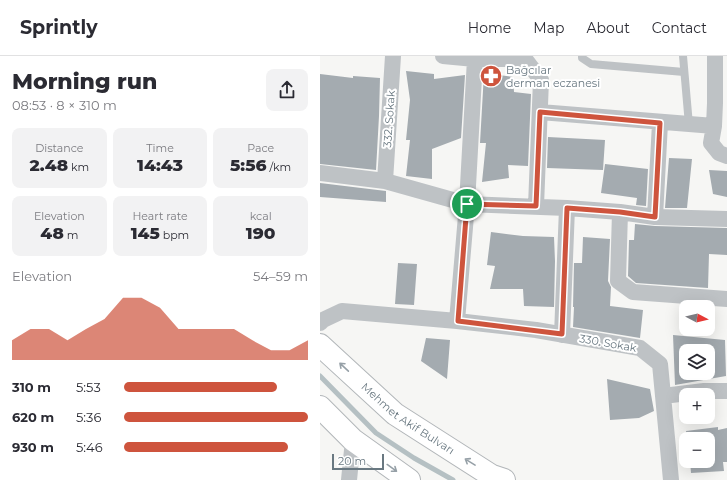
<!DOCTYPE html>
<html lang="en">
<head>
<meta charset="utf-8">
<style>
	body { margin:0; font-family:Montserrat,sans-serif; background:#f2f2f3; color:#2b2b33; height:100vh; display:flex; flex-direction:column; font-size:15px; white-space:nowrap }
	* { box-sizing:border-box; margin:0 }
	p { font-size:13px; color:#7c7c81 }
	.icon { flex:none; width:22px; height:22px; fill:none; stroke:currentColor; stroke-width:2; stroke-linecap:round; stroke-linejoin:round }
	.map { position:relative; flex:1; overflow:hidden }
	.drawer { display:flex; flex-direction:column; background:#fff; width:320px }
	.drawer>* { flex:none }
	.needle { width:26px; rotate:97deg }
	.tools { position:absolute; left:359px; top:244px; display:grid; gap:8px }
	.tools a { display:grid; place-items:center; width:36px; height:36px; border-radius:8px; background:#fff; box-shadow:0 4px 16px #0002; font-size:20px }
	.scale { position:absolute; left:12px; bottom:10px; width:52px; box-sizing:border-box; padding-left:4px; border:2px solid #697881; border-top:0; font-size:11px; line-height:14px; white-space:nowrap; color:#697881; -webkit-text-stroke:3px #fff; paint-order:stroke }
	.pin { position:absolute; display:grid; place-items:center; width:34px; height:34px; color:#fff; margin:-17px; border:2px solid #fff; border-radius:50%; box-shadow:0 1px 4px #0007 }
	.round { display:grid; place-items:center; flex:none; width:42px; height:42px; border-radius:8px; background:#f2f2f3 }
	.head { display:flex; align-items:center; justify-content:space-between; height:68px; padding:0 12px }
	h1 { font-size:22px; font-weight:800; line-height:30px }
	.figures { display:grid; grid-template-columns:repeat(3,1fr); gap:6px; height:68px; padding:4px 12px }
	.figures div { display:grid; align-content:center; border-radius:8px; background:#f2f2f3; text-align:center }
	.figures b { font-size:17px; font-weight:800 }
	.figures small { font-size:11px; font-weight:400 }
	.figures p { font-size:11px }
	.chart { height:112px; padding:8px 12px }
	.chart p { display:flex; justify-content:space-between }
	.chart svg { width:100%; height:72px; margin-top:4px; fill:#ce543d; opacity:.7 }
	ul { padding:0 12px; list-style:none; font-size:13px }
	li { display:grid; grid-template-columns:64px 48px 1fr; align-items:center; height:30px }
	li i { height:10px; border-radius:5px; background:#ce543d }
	header { display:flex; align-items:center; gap:24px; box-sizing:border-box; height:56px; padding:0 20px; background:#fff; border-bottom:1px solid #e1e1e2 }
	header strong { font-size:19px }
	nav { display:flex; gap:22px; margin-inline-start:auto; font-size:14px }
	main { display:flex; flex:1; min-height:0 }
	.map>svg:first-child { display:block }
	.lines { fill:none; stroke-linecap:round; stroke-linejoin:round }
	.stream { stroke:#b5c0c3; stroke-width:5 }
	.building { fill:#a4abb0; fill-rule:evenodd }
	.primary-casing { stroke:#b2b6b9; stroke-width:24 }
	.lane { stroke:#bec2c5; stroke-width:8 }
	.street { stroke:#bec2c5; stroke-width:16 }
	.primary { stroke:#fff; stroke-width:22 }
	.oneway { stroke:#96a0a7 }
	.route-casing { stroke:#fff; stroke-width:8 }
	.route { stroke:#ce543d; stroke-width:5 }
	.labels { text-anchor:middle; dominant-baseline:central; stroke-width:4; stroke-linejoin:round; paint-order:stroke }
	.poi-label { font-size:11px; fill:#697881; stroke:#fff; text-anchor:start }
	.street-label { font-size:11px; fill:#697881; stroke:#fff }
</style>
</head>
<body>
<header>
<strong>Sprintly</strong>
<nav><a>Home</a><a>Map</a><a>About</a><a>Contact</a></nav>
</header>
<main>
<section class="drawer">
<div class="head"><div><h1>Morning run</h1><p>08:53 · 8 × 310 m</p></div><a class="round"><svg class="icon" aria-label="share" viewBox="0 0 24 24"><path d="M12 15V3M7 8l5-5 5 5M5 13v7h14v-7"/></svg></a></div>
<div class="figures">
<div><p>Distance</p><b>2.48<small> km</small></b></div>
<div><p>Time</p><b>14:43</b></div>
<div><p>Pace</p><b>5:56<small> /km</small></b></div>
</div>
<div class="figures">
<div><p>Elevation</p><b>48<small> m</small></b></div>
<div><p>Heart rate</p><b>145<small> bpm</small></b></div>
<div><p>kcal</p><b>190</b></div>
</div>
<div class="chart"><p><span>Elevation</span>54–59 m</p>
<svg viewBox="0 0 160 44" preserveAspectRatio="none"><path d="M0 44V32L10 25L20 25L30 32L40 25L50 19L60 6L70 6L80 12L90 25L100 25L110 25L120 25L130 32L140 38L150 38L160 32V44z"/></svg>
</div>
<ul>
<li><b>310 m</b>5:53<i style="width:83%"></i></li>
<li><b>620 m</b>5:36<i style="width:100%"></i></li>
<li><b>930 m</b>5:46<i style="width:89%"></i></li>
</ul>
</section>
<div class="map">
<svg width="407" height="424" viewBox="0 0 407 424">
	<rect width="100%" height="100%" fill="#f6f6f4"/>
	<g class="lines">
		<path class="stream" d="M0 320 56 377 94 402 133 424"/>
	</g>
	<path class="building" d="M86 15 114 18V23L145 19 141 82 112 93V123L86 120 90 84H86L90 44Z
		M164 17 193 21 194 36 211 38 208 110 188 109 189 122 162 126 166 87H160Z
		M0 18 33 22V20L60 22 59 60 56 114 0 108Z
		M228 81 285 84 283 114 227 112Z
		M349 102 372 103 367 152H345Z
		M285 108 328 113 326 150 316 149 317 142 281 137Z
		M389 114 407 115V141L393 138Z
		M0 127 66 135V146L0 141Z
		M315 168 335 170 407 172V199L389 198 388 232 316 227 308 220 309 184H314Z
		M171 176 203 180 234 181 235 205 234 251 204 250 203 233H170L175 210 167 209Z
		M263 181 290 183 288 225 291 231 290 250 323 254 320 282 253 271 254 251H253L254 207H262Z
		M78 207 97 208 94 249 75 248Z
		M353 279 405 284 406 320 355 329ZM366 295H388V317H366Z
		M106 282 130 284 127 323 101 305Z
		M287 323 330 333 334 355 319 362 290 364Z
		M398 371V374L407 372V406H403L404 415 371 417 370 405H388V383H367L366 375Z"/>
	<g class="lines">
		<g class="primary-casing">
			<g id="primary">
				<path id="s1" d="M0 289 75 358 172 420 184 424"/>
				<path d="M0 351 33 384 89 424"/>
			</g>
		</g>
		<path class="lane" d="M262 0V2L271 8 364 16
			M363 0 369 69"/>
		<path class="street" d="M123 0 155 3H205L221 24 216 150
			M220 56 394 70 395 47V0
			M394 70 391 87 399 97 407 100
			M0 117 65 125 147 148 247 152 300 156 335 161 407 163
			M65 125 73 0
			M300 156 298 225 313 236 407 243
			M335 161 340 67
			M137 265 147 148 155 3
			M0 267 3 264 22 255 137 265 216 274 320 292 340 308 351 424
			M242 279 247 152
			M343 340 384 335H407
			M29 424 33 384"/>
		<use href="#primary" class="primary"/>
	</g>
	<defs><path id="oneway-shaft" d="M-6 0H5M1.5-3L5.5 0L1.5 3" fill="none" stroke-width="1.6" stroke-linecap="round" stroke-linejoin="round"/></defs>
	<g class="oneway">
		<use href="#oneway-shaft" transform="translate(24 311) rotate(-137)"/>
		<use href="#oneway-shaft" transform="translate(150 406) rotate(-148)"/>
		<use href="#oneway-shaft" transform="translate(72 412) rotate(36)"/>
	</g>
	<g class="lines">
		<g class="route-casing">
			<path id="route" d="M220 56 340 67 335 161 300 156 247 152 242 278 138 265 147 148 216 150Z"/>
		</g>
		<use href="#route" class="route"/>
	</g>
	<defs>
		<g id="pharmacy-disc" transform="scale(1.15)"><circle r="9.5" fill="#ce543d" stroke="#fff"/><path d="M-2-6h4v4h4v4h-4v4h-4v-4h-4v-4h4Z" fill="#fff"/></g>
	</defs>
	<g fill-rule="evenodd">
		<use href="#pharmacy-disc" x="171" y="20"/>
	</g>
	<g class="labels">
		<g class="poi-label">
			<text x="186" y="14">Bağcılar<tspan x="186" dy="13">derman eczanesi</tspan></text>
		</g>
		<g class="street-label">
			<text transform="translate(69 63) rotate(-86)">332. Sokak</text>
			<text transform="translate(288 287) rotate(10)">330. Sokak</text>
			<text stroke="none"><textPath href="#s1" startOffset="115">Mehmet Akif Bulvarı</textPath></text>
		</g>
	</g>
</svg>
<div class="tools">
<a><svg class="needle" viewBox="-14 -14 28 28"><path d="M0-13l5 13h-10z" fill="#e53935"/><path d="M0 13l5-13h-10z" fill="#7c7c81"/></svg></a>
<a><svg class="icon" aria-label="layers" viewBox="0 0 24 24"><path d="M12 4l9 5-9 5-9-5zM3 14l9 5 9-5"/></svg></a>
<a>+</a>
<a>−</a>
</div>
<div class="scale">20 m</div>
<div class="pin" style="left:147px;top:148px;background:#1e9e55"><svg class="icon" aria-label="arrive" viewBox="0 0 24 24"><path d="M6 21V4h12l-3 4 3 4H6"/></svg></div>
</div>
</main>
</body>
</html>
